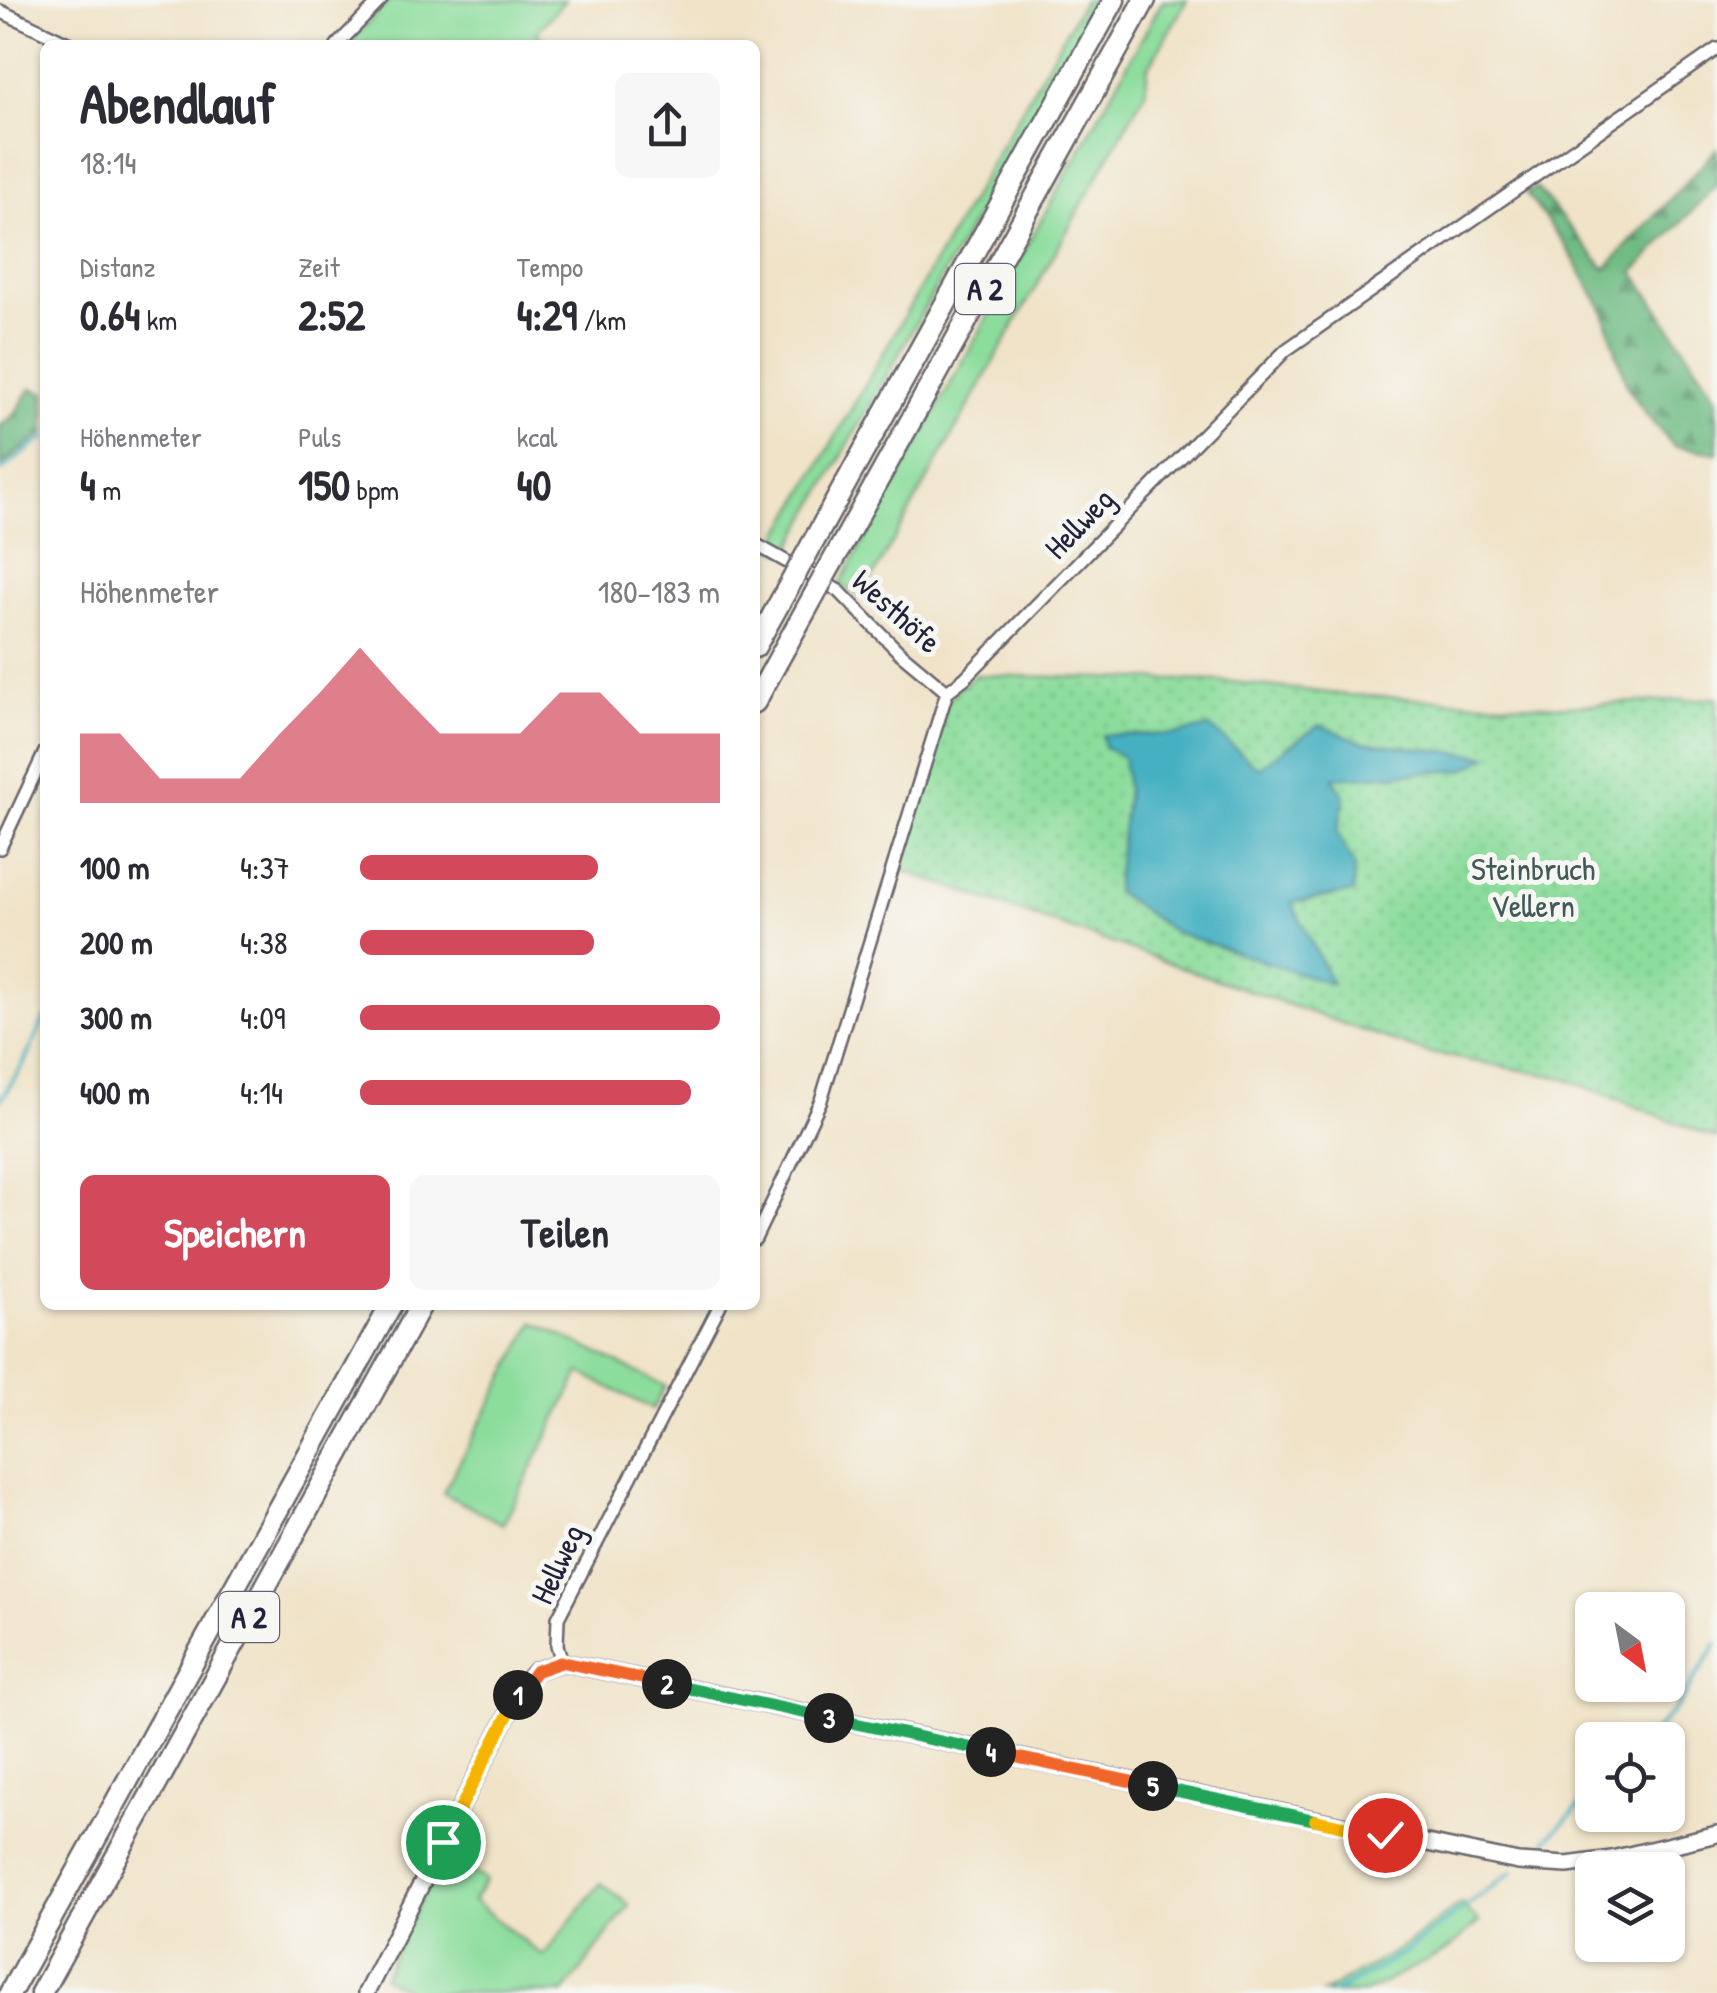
<!DOCTYPE html>
<html lang="de">
<head>
<meta charset="utf-8">
<style>
	body { margin:0; font-family:"Patrick Hand",sans-serif; background:#f7f7f7; color:#2b2b33; height:100vh; display:flex; flex-direction:column; font-size:38px; white-space:nowrap }
	* { box-sizing:border-box; margin:0 }
	p { font-size:32px; color:#7c7c81 }
	.icon { flex:none; width:55px; height:55px; fill:none; stroke:currentColor; stroke-width:2; stroke-linecap:round; stroke-linejoin:round }
	.map { position:relative; flex:1; overflow:hidden }
	.sheet { position:absolute; left:40px; top:40px; width:720px; height:1270px; display:flex; flex-direction:column; background:#fff; border-radius:15px; box-shadow:0 2px 8px #0004 }
	.sheet>* { flex:none }
	.needle { width:65px; rotate:148deg }
	.buttons { position:absolute; left:1575px; top:1592px; display:grid; gap:20px }
	.buttons a { display:grid; place-items:center; width:110px; height:110px; border-radius:15px; background:#fff; box-shadow:0 2px 8px #0004; font-size:50px }
	.pin { position:absolute; display:grid; place-items:center; width:85px; height:85px; color:#fff; margin:-42px; border:5px solid #fff; border-radius:50%; box-shadow:0 2px 10px #0007 }
	.km { position:absolute; width:50px; height:50px; margin:-25px; border-radius:50%; background:#222; color:#fff; font-size:28px; line-height:50px; text-align:center }
	.round { display:grid; place-items:center; flex:none; width:105px; height:105px; border-radius:15px; background:#f7f7f7 }
	.overview { display:flex; align-items:center; justify-content:space-between; height:170px; padding:0 40px }
	h1 { font-size:55px; font-weight:700; line-height:75px }
	.stats { display:grid; grid-template-columns:repeat(3,1fr); gap:15px; height:170px; padding:10px 40px }
	.stats div { display:grid; align-content:center }
	.stats b { font-size:42px; font-weight:700 }
	.stats small { font-size:28px; font-weight:400 }
	.stats p { font-size:28px }
	.chart { height:280px; padding:20px 40px }
	.chart p { display:flex; justify-content:space-between }
	.chart svg { width:100%; height:180px; margin-top:10px; fill:#d1495b; opacity:.7 }
	.action { display:flex; gap:20px; margin-top:auto; padding:20px 40px }
	.action a { flex:1; height:115px; border-radius:15px; background:#d1495b; color:#fff; font-size:40px; font-weight:700; line-height:115px; text-align:center }
	.action a+a { background:#f7f7f7; color:#2b2b33 }
	ul { padding:0 40px; list-style:none; font-size:32px }
	li { display:grid; grid-template-columns:160px 120px 1fr; align-items:center; height:75px }
	li i { height:25px; border-radius:12px; background:#d1495b }
	.map>svg:first-child { display:block }
	.green { fill:#8cdd9c; stroke:#57806c; stroke-width:2.5 }
	.forest { fill:url(#forest-firs); stroke:#4a6f60; stroke-width:2.5 }
	.park { fill:url(#park-dots); stroke:#57806c; stroke-width:2.5 }
	.water { fill:#44b0c1; stroke:#33697e; stroke-width:2.5 }
	.lines { fill:none; stroke-linecap:round; stroke-linejoin:round }
	.stream { stroke:#44b0c1; stroke-width:4 }
	.minor-casing { stroke:#6a666c; stroke-width:16 }
	.secondary-casing { stroke:#6a666c; stroke-width:20 }
	.motorway-casing { stroke:#6a666c; stroke-width:25 }
	.minor { stroke:#fff; stroke-width:11 }
	.secondary { stroke:#fff; stroke-width:15 }
	.motorway { stroke:#fff; stroke-width:20 }
	.motorway-bridge-casing { stroke:#6a666c; stroke-width:25; stroke-linecap:butt }
	.motorway-bridge { stroke:#fff; stroke-width:20 }
	.split-1-casing { stroke:#fff; stroke-width:20 }
	.split-2-casing { stroke:#fff; stroke-width:20 }
	.split-3-casing { stroke:#fff; stroke-width:20 }
	.split-4-casing { stroke:#fff; stroke-width:20 }
	.split-5-casing { stroke:#fff; stroke-width:20 }
	.split-6-casing { stroke:#fff; stroke-width:20 }
	.split-7-casing { stroke:#fff; stroke-width:20 }
	.split-1 { stroke:#f5b400; stroke-width:12 }
	.split-2 { stroke:#f0652b; stroke-width:12 }
	.split-3 { stroke:#22a559; stroke-width:12 }
	.split-4 { stroke:#22a559; stroke-width:12 }
	.split-5 { stroke:#f0652b; stroke-width:12 }
	.split-6 { stroke:#22a559; stroke-width:12 }
	.split-7 { stroke:#f5b400; stroke-width:12 }
	.labels { text-anchor:middle; dominant-baseline:central; stroke-width:10; stroke-linejoin:round; paint-order:stroke }
	.shield { fill:#f6f6f2; stroke:#626272; stroke-width:2.5 }
	.shield-label { font-size:30px; font-weight:bold; fill:#22223b }
	.street-label { font-size:32px; fill:#22223b; stroke:#f6f6f2 }
	.park-label { font-size:32px; fill:#425a58; stroke:#f6f6f2 }
</style>
</head>
<body>
<div class="map">
<svg width="1717" height="1993" viewBox="0 0 1717 1993">
	<defs>
		<pattern id="forest-firs" width="22" height="20" patternUnits="userSpaceOnUse" patternTransform="scale(2.5)"><rect width="22" height="20" fill="#71bc84"/><path d="M5 1l3.5 6h-7zM16 11l3.5 6h-7z" fill="#5c986d"/></pattern>
		<pattern id="park-dots" width="8" height="8" patternUnits="userSpaceOnUse" patternTransform="scale(2.5)"><rect width="8" height="8" fill="#8cdd9c"/><path d="M2 2h.1M6 6h.1" fill="none" stroke="#78bd87" stroke-width="1.8" stroke-linecap="round"/></pattern>
	</defs>
	<rect width="100%" height="100%" fill="#f6f6f2"/>
	<filter id="ink" filterUnits="userSpaceOnUse"><feTurbulence type="fractalNoise" baseFrequency=".01" numOctaves="2"/><feDisplacementMap in="SourceGraphic" scale="20" xChannelSelector="R" yChannelSelector="G"/><feConvolveMatrix kernelMatrix="1 2 1 2 8 2 1 2 1" color-interpolation-filters="sRGB"/></filter>
	<filter id="wash" filterUnits="userSpaceOnUse"><feTurbulence type="fractalNoise" baseFrequency=".0048" numOctaves="4" result="noise"/><feDisplacementMap in="SourceGraphic" scale="40" xChannelSelector="R" yChannelSelector="G"/><feGaussianBlur stdDeviation="2.25" result="paint"/><feColorMatrix in="noise" values="0 0 0 0 0 0 0 0 0 0 0 0 0 0 0 0 0 1.4 0 .05"/><feComposite in="paint" operator="in"/></filter>
	<g filter="url(#wash)">
		<rect width="100%" height="100%" fill="#f0e3c8"/>
		<path class="green" d="M390 0H565L536 33 552 45H347Z
			M1084 0H1097L787 554 773 547Z
			M1163 0H1187L1148 68 1145 92 861 598 840 584Z
			M534 1322 665 1386 653 1409 580 1373 503 1524 443 1493Z
			M443 1854 486 1880 473 1901 543 1956 601 1883 629 1905 564 1993H412L383 1977Z
			M1461 1903 1479 1922 1446 1951 1364 1993H1323L1406 1945Z"/>
		<path class="forest" d="M1717 149V185L1634 272 1717 397V453L1674 446 1647 416 1627 386 1603 309 1565 245 1526 193 1536 187 1605 269Z
			M31 388 45 393V432L0 466V426L15 414Z"/>
		<path class="park" d="M975 675 1223 681 1348 695 1562 706 1717 698V1139L1564 1078 1424 1052 899 869 949 698Z"/>
		<path class="water" d="M1319 725 1363 742 1488 756 1464 770 1333 778 1345 797 1337 832 1354 866 1353 892 1292 903 1332 984 1174 932 1115 891 1127 790 1123 757 1104 747 1102 735 1177 734 1210 727 1258 768Z"/>
		<g class="lines">
			<path class="stream" d="M0 471 45 437
				M0 1101 24 1063 45 1018
				M1646 1740 1677 1707 1717 1644
				M1546 1840 1592 1794
				M1334 1993 1404 1953 1513 1871"/>
		</g>
	</g>
	<g filter="url(#ink)">
		<g class="lines">
			<g class="minor-casing">
				<path id="minor" d="M0 11 72 45
					M337 45 381 0
					M755 544 839 591 899 652 947 692
					M0 848 45 752
					M755 1239 821 1100 947 692 965 678 1286 350 1717 49
					M562 1662 557 1645 558 1618 720 1305"/>
			</g>
			<g class="secondary-casing">
				<path id="secondary" d="M366 1993 523 1685 535 1671 562 1662 1518 1862 1567 1865 1612 1859 1717 1834"/>
			</g>
			<g class="motorway-casing">
				<path id="motorway" d="M801 564 1114 0
					M824 577 1145 0
					M755 647 795 575
					M755 702 818 588
					M10 1993 391 1305
					M41 1993 421 1305"/>
			</g>
			<use href="#minor" class="minor"/>
			<use href="#secondary" class="secondary"/>
			<use href="#motorway" class="motorway"/>
			<g class="motorway-bridge-casing">
				<path id="motorway-bridge" d="M795 575 801 564
					M818 588 824 577"/>
			</g>
			<use href="#motorway-bridge" class="motorway-bridge"/>
		</g>
	</g>
	<g class="lines" filter="url(#ink)">
		<g class="split-1-casing">
			<path id="split-1" d="M443 1842 518 1695"/>
		</g>
		<g class="split-2-casing">
			<path id="split-2" d="M518 1695 536 1671 562 1662 667 1684"/>
		</g>
		<g class="split-3-casing">
			<path id="split-3" d="M667 1684 829 1718"/>
		</g>
		<g class="split-4-casing">
			<path id="split-4" d="M829 1718 991 1752"/>
		</g>
		<g class="split-5-casing">
			<path id="split-5" d="M991 1752 1153 1786"/>
		</g>
		<g class="split-6-casing">
			<path id="split-6" d="M1153 1786 1315 1820"/>
		</g>
		<g class="split-7-casing">
			<path id="split-7" d="M1315 1820 1385 1835"/>
		</g>
		<use href="#split-1" class="split-1"/>
		<use href="#split-2" class="split-2"/>
		<use href="#split-3" class="split-3"/>
		<use href="#split-4" class="split-4"/>
		<use href="#split-5" class="split-5"/>
		<use href="#split-6" class="split-6"/>
		<use href="#split-7" class="split-7"/>
	</g>
	<g class="labels">
		<g class="shield">
			<rect x="955" y="264" width="60" height="50" rx="8"/>
			<rect x="219" y="1592" width="60" height="50" rx="8"/>
		</g>
		<g class="shield-label">
			<text x="985" y="289">A 2</text>
			<text x="249" y="1617">A 2</text>
		</g>
		<g class="street-label">
			<text transform="translate(1079 523) rotate(-46)">Hellweg</text>
			<text transform="translate(897 611) rotate(42)">Westhöfe</text>
			<text transform="translate(557 1564) rotate(-65)">Hellweg</text>
		</g>
		<g class="park-label">
			<text x="1533" y="868">Steinbruch<tspan x="1533" dy="37">Vellern</tspan></text>
		</g>
	</g>
</svg>
<div class="buttons">
<a><svg class="needle" viewBox="-14 -14 28 28"><path d="M0-13l5 13h-10z" fill="#e53935"/><path d="M0 13l5-13h-10z" fill="#7c7c81"/></svg></a>
<a><svg class="icon" aria-label="locate" viewBox="0 0 24 24"><circle cx="12" cy="12" r="6"/><path d="M12 2v4M12 18v4M2 12h4M18 12h4"/></svg></a>
<a><svg class="icon" aria-label="layers" viewBox="0 0 24 24"><path d="M12 4l9 5-9 5-9-5zM3 14l9 5 9-5"/></svg></a>
</div>
<div class="pin" style="left:443px;top:1842px;background:#1e9e55"><svg class="icon" aria-label="arrive" viewBox="0 0 24 24"><path d="M6 21V4h12l-3 4 3 4H6"/></svg></div>
<div class="pin" style="left:1385px;top:1835px;background:#d93025"><svg class="icon" aria-label="check" viewBox="0 0 24 24"><path d="M5 12l5 5 9-10"/></svg></div>
<b class="km" style="left:518px;top:1695px">1</b>
<b class="km" style="left:667px;top:1684px">2</b>
<b class="km" style="left:829px;top:1718px">3</b>
<b class="km" style="left:991px;top:1752px">4</b>
<b class="km" style="left:1153px;top:1786px">5</b>
<section class="sheet">
<div class="overview"><div><h1>Abendlauf</h1><p>18:14</p></div><a class="round"><svg class="icon" aria-label="share" viewBox="0 0 24 24"><path d="M12 15V3M7 8l5-5 5 5M5 13v7h14v-7"/></svg></a></div>
<div class="stats">
<div><p>Distanz</p><b>0.64<small> km</small></b></div>
<div><p>Zeit</p><b>2:52</b></div>
<div><p>Tempo</p><b>4:29<small> /km</small></b></div>
</div>
<div class="stats">
<div><p>Höhenmeter</p><b>4<small> m</small></b></div>
<div><p>Puls</p><b>150<small> bpm</small></b></div>
<div><p>kcal</p><b>40</b></div>
</div>
<div class="chart"><p><span>Höhenmeter</span>180–183 m</p>
<svg viewBox="0 0 160 44" preserveAspectRatio="none"><path d="M0 44V27L10 27L20 38L30 38L40 38L50 27L60 17L70 6L80 17L90 27L100 27L110 27L120 17L130 17L140 27L150 27L160 27V44z"/></svg>
</div>
<ul>
<li><b>100 m</b>4:37<i style="width:66%"></i></li>
<li><b>200 m</b>4:38<i style="width:65%"></i></li>
<li><b>300 m</b>4:09<i style="width:100%"></i></li>
<li><b>400 m</b>4:14<i style="width:92%"></i></li>
</ul>
<div class="action"><a>Speichern</a><a>Teilen</a></div>
</section>
</div>
</body>
</html>
